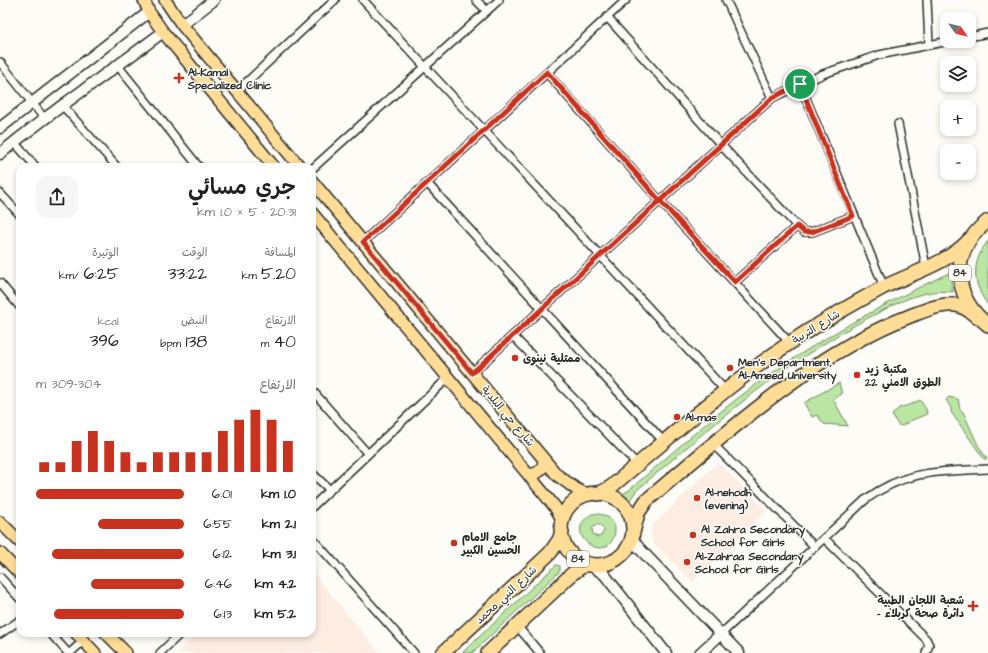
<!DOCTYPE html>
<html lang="ar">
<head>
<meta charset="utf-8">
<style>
	body { margin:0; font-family:"Architects Daughter","Playpen Sans Arabic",sans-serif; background:#f6f6f6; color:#202124; direction:rtl; height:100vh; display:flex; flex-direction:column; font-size:15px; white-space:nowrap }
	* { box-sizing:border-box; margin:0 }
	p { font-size:13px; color:#757577 }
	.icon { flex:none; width:22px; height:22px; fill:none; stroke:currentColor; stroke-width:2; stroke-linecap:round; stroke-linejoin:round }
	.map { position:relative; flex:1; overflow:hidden; direction:ltr }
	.side { position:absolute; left:16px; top:163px; width:300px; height:474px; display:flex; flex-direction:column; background:#fff; border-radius:12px; box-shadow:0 2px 6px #0003; direction:rtl }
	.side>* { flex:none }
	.needle { width:26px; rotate:124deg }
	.controls { position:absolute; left:940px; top:12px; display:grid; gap:8px }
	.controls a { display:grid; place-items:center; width:36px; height:36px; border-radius:8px; background:#fff; box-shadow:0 2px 6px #0003; font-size:20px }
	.pin { position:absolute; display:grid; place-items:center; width:34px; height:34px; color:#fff; margin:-17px; border:2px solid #fff; border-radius:50%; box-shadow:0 1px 4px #0007 }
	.round { display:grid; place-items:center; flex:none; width:42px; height:42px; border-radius:12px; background:#f6f6f6 }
	.summary { display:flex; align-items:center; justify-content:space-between; height:68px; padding:0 20px }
	h1 { font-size:22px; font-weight:600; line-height:30px }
	.metrics { display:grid; grid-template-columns:repeat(3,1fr); gap:6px; height:68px; padding:4px 20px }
	.metrics div { display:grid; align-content:center }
	.metrics b { font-size:17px; font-weight:600 }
	.metrics small { font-size:11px; font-weight:400 }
	.metrics p { font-size:11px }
	.chart { height:112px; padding:8px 20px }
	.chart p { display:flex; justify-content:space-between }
	.chart svg { width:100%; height:72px; margin-top:4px; stroke:#c8321e; stroke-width:6 }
	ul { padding:0 20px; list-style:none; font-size:13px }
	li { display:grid; grid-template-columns:64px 48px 1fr; align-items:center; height:30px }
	li i { height:10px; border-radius:5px; background:#c8321e }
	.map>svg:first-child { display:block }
	.built { fill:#fdece2 }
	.green { fill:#bae5a2; stroke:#728866; fill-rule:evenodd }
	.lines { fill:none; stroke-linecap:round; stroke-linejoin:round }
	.street-casing { stroke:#2b2b2b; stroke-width:10 }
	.secondary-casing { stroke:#2b2b2b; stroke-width:13 }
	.primary-casing { stroke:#2b2b2b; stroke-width:14 }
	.highway-casing { stroke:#2b2b2b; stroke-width:16 }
	.street { stroke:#fdfcf7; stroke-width:7 }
	.secondary { stroke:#fdfcf7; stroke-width:10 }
	.primary { stroke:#ffdd96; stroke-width:11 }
	.highway { stroke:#ffdd96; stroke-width:13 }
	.route-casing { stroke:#fff; stroke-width:8 }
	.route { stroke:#c8321e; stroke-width:5 }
	.poi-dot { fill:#c8321e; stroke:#fdfcf7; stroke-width:1.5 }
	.labels { text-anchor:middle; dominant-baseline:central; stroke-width:3; stroke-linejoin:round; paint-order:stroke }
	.shield { fill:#fdfcf7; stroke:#6a6a68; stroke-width:1 }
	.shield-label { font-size:10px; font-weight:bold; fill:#2b2b2b }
	.poi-label { font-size:11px; font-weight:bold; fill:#2b2b2b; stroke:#fdfcf7; text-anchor:start }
	.street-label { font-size:11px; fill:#2b2b2b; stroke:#fdfcf7 }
</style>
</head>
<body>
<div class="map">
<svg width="988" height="653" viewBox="0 0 988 653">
	<rect width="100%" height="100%" fill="#fdfcf7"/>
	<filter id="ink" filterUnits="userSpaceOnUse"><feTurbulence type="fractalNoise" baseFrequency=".025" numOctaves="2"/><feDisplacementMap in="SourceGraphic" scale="8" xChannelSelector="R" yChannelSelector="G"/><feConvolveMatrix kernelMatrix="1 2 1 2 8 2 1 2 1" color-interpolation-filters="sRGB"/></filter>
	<g filter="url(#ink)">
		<path class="built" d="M716 464 723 467 766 511 693 582 654 544 651 537V531L654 524Z
			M312 572 380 653H177L198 633H312Z"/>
		<path class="green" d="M988 241V305C972 284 971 262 988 241Z
			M951 272V282L953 292C921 288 896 304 868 318 782 364 709 428 636 491L630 500 622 494 628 491C670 455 710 418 754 386 817 340 881 305 951 272Z
			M839 383 842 394 833 399 848 426 824 424 817 415 812 417 804 403Z
			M949 397 958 399 960 409 963 412 978 445 987 459H984L951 412V408L946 400Z
			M920 400 926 409 927 414 912 420 902 426 898 425 892 415 899 408 912 404Z
			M592 514C605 512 619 521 614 536 604 566 560 532 592 514ZM596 525C601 524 603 527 604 531L601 536 597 537 593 534 592 529Z
			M556 565 560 566V571L472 653H462Z"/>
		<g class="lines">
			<g class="street-casing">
				<path id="street" d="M363 0 725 390
					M476 0 487 11
					M726 0 772 98
					M927 0 929 45
					M607 17 721 145 797 226 804 232H812L853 216
					M969 37 988 33
					M0 62 44 118
					M118 66 199 167
					M547 73 660 201 790 343
					M800 84 884 287
					M237 91 335 0
					M62 105 117 167
					M898 124 926 267
					M14 142 36 167
					M312 169 499 0
					M427 183 664 442
					M0 193 20 215
					M363 242 626 0
					M735 282 797 226
					M0 283 20 307
					M513 336 637 464
					M472 373 772 98 823 74 879 55 949 41
					M312 390 368 454
					M713 444 815 547
					M312 473 330 490
					M312 507 448 378
					M312 538 414 653
					M824 538 926 639 929 645 926 653
					M0 577 20 599
					M517 626 540 653
					M50 633 68 653
					M0 634 20 620
					M721 634 865 500C905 470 940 471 988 469
					M70 653 83 641
					M160 653 181 633"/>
			</g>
			<g class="secondary-casing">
				<path id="secondary" d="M182 25 214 0
					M0 128 149 12
					M0 154C52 110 109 73 163 32
					M633 533 634 541 639 548 739 653
					M590 565 604 574 666 653
					M700 653 721 634"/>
			</g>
			<g class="primary-casing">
				<path id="primary" d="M144 0 149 12 163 32 274 167
					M165 0 182 25 300 167
					M312 181 557 475 576 489 589 495
					M312 213 555 507 563 521
					M528 474C538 475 543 470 544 460
					M0 522 20 542
					M0 553 20 574
					M76 633 95 653
					M106 633 126 653"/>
			</g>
			<g class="highway-casing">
				<path id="highway" d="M988 221C950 250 951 296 988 325
					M561 529a36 36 0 1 1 72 0a36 36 0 1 1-72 0Z
					M598 494 611 487C675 433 737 376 808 331 832 316 858 301 884 287 912 273 949 263 970 239
					M633 533 638 513 646 501C724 435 813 353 910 316 924 311 941 303 956 305 965 306 971 312 977 317
					M443 653 550 553 559 540 562 532
					M488 653 573 573 584 565H590"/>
			</g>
			<use href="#street" class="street"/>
			<use href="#secondary" class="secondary"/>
			<use href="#primary" class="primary"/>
			<use href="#highway" class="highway"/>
		</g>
	</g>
	<g class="lines" filter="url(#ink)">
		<g class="route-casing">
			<path id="route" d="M800 84 772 98 472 373 363 242 547 72 660 201 735 282 797 226 804 232H812L853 216 800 84"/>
		</g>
		<use href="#route" class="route"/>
	</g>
	<g class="poi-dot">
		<path d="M177 72h4v4h4v4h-4v4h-4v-4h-4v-4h4z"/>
		<circle cx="515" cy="358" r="4"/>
		<circle cx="730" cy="368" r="4"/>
		<circle cx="857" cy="375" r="4"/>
		<circle cx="677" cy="417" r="4"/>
		<circle cx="697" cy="498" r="4"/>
		<circle cx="693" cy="535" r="4"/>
		<circle cx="454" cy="543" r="4"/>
		<circle cx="687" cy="562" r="4"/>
		<path d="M971 600h4v4h4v4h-4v4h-4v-4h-4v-4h4z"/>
	</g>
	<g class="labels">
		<g class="shield">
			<rect x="949" y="265" width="22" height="16" rx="3"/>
			<rect x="567" y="551" width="22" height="16" rx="3"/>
		</g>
		<g class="shield-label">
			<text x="960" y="273">84</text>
			<text x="578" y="559">84</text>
		</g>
		<g class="poi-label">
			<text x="188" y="72">Al-Kamal<tspan x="188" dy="13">Specialized Clinic</tspan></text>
			<text x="523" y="358">ممثلية نينوى</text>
			<text x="738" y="362">Men's Department,<tspan x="738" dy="13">Al-Ameed University</tspan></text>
			<text x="865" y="369">مكتبة زيد<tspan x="865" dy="13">الطوق الامني 22</tspan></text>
			<text x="685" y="417">Al-mas</text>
			<text x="705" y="492">Al-nehodh<tspan x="705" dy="13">(evening)</tspan></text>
			<text x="701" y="529">Al Zahra Secondary<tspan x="701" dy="13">School for Girls</tspan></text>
			<text x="462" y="537">جامع الامام<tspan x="462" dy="13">الحسين الكبير</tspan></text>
			<text x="695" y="556">Al-Zahraa Secondary<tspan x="695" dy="13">School for Girls</tspan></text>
			<text x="964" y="600" text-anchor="end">شعبة اللجان الطبية<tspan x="964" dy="13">- دائرة صحة كربلاء</tspan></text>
		</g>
		<g class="street-label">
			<text transform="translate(816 327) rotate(-32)">شارع التربية</text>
			<text transform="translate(508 416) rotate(50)">شارع حي البلدية</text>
			<text transform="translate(506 595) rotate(-43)">شارع النبي محمد</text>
		</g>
	</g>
</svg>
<div class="controls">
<a><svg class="needle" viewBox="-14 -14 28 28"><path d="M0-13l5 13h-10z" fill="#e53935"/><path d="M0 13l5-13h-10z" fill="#757577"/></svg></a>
<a><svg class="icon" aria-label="layers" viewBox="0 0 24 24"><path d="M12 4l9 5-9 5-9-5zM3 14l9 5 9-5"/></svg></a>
<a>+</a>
<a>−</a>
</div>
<div class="pin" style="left:800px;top:84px;background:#1e9e55"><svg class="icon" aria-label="arrive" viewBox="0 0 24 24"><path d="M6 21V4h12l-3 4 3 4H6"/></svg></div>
<section class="side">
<div class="summary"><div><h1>جري مسائي</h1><p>20:31 · 5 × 1.0 km</p></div><a class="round"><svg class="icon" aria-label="share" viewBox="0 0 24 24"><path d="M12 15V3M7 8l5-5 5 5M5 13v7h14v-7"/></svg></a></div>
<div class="metrics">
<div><p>المسافة</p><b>5.20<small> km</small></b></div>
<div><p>الوقت</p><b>33:22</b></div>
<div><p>الوتيرة</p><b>6:25<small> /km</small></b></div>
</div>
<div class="metrics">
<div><p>الارتفاع</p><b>40<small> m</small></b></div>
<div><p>النبض</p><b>138<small> bpm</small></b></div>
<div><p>kcal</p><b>396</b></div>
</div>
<div class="chart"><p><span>الارتفاع</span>304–309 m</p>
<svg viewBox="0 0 160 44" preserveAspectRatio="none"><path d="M5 44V38M15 44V38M25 44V25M35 44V19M45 44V25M55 44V32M65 44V38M75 44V32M85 44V32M95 44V32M105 44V32M115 44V19M125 44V12M135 44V6M145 44V12M155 44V25"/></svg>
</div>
<ul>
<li><b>1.0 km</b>6:01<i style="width:100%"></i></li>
<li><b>2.1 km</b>6:55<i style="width:58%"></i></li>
<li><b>3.1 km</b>6:12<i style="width:89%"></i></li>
<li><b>4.2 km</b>6:46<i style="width:63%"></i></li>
<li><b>5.2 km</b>6:13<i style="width:88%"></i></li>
</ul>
</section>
</div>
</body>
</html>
